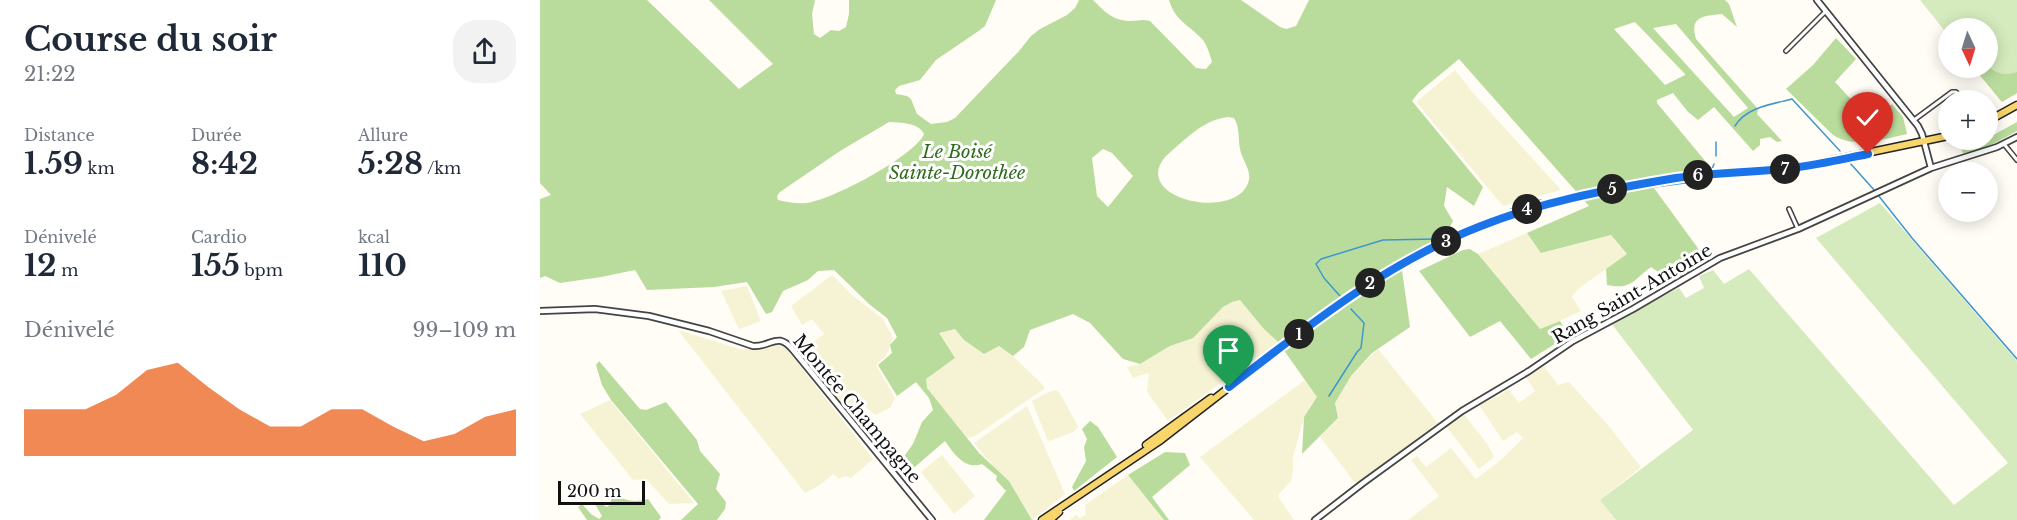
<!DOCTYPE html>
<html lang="fr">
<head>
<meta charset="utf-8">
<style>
	body { margin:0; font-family:"Libre Baskerville",serif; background:#f2f2f3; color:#1f2937; height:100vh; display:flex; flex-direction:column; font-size:22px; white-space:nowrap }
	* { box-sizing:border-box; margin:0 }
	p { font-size:20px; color:#747a83 }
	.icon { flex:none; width:33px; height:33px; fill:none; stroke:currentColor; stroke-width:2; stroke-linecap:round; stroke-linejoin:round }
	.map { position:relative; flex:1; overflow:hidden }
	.panel { display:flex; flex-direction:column; background:#fff; width:540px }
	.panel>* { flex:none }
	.needle { width:39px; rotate:176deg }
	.tools { position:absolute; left:1398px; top:18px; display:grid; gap:12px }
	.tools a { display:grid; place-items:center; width:60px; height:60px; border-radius:50%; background:#fff; box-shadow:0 3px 15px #0003; font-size:30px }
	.scale { position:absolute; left:18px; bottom:15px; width:87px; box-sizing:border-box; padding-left:6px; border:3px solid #111; border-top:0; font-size:16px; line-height:21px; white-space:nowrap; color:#111; -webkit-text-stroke:4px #fff; paint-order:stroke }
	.pin { position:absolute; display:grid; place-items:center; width:51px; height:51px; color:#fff; margin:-62px -26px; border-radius:50% 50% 50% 0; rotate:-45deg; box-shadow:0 0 6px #0007 }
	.pin .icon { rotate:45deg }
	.km { position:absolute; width:30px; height:30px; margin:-15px; border-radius:50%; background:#222; color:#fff; font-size:16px; line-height:30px; text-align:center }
	.round { display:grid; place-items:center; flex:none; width:63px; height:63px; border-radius:24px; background:#f2f2f3 }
	.headline { display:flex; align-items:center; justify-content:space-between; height:102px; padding:0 24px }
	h1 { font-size:33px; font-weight:700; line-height:45px }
	.figures { display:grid; grid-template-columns:repeat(3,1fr); gap:9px; height:102px; padding:6px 24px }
	.figures div { display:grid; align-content:center }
	.figures b { font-size:30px; font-weight:700 }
	.figures small { font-size:16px; font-weight:400 }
	.figures p { font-size:16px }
	.chart { height:168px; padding:12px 24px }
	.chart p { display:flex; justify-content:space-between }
	.chart svg { width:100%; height:108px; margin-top:6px; fill:#ea580c; opacity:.7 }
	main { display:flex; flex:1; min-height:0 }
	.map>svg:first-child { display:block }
	.farmland { fill:#f6f3d4 }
	.green { fill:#d5ebbd }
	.forest { fill:#b9dc9c; fill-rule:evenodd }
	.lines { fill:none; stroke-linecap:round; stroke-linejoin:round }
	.stream { stroke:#3f96cf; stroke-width:1.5 }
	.minor-casing { stroke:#444; stroke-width:6 }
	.tertiary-casing { stroke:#444; stroke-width:8 }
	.primary-casing { stroke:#222; stroke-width:9 }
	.minor { stroke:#fff; stroke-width:3 }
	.tertiary { stroke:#fff; stroke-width:4.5 }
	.primary { stroke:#f9d66b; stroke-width:6 }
	.route-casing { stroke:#fff; stroke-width:12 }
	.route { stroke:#1a73e8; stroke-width:8 }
	.labels { text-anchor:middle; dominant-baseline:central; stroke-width:6; stroke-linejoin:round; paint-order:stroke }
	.park-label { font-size:18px; font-style:italic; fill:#2f6b1f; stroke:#fff }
	.street-label { font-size:18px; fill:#111; stroke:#fff }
</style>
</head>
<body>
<main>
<section class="panel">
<div class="headline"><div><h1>Course du soir</h1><p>21:22</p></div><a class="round"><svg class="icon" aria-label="share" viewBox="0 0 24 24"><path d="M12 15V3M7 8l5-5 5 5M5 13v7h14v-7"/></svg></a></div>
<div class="figures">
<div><p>Distance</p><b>1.59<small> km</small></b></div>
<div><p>Durée</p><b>8:42</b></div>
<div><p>Allure</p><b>5:28<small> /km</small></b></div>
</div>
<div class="figures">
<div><p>Dénivelé</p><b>12<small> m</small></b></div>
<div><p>Cardio</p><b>155<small> bpm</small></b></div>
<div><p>kcal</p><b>110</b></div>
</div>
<div class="chart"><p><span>Dénivelé</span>99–109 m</p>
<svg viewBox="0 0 160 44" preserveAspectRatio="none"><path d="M0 44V25L10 25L20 25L30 19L40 9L50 6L60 16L70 25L80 32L90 32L100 25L110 25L120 32L130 38L140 35L150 28L160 25V44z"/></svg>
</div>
</section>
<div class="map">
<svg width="1477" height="520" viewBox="0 0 1477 520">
	<rect width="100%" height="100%" fill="#fffdf5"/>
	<path class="farmland" d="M915 70 934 94 1021 190 963 206 876 102Z
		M987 233 1002 253 1071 235 1087 254 1038 289 1032 297 1041 311 1000 330 938 254Z
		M292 275 312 295 343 319 353 338 346 356 336 365 355 398 350 408 335 415 324 405 308 413 258 353 284 334 272 319 262 325 251 306Z
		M207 286 221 321 199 329 181 291Z
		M700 300 723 328 738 342 628 421 607 392 609 375 608 373 593 378 587 367 600 364 630 346 652 338 683 307 692 302Z
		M416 329 424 340 444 354 459 346 473 356 504 386V389L435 436 427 438 387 388 385 383 386 379 396 371 415 358 398 333Z
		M138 330 200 349H223L238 343 243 344 333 459 311 478 305 476 299 479 293 474 280 485 265 493Z
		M838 349 898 423 816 484 780 437 798 419 795 403 811 376Z
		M1002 364 1018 385 1029 382 1067 424 1101 467 1060 500 1076 520H868L899 496 871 460 877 456 886 467 911 448 936 479 961 460 983 438 977 432 963 441 939 405 957 397 968 389 979 403 995 391 985 376Z
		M765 380 778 397 764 417 753 457V470L751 481 739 494V498L754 520H714L660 457Z
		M516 390 520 393 538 427 535 431 510 441 507 439 492 401 509 392Z
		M70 400 154 503 129 504 106 479 93 480 40 414Z
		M487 406 525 494 492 520 469 481 458 472 434 443Z
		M923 413 948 445 954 457 939 469 906 426Z
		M402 455 435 496 414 514 381 472Z
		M588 475 624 520H530L536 515 539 518 546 515 545 505Z"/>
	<path class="green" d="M1380 0H1477V93L1462 102 1434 68H1448V28H1408V35Z
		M1340 203 1477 361V520H1076L1060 500 1153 430 1071 323 1139 288 1146 298 1164 288 1159 276 1173 270 1184 284 1209 269 1414 505 1468 463 1276 238Z"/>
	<path class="forest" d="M0 0H107L199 89 233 64 169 0H275L272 14 274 34 280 38 291 30 299 31 306 27 309 14V0H456L445 26 440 30 396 60 380 80 359 86 355 90 356 94 367 96 371 99 377 114 391 124 407 122 415 118 479 51 491 36 500 29 527 15 535 8 539 0H553C565 12 573 21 591 21 598 21 603 19 610 21L656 68 666 69 672 62C669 52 667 43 659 36 646 23 635 20 629 0H701L740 27 746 29 756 26 769 0H1185L1189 4 1197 27 1182 14C1164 16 1149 16 1156 39L1218 109 1217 114 1242 141 1237 142 1230 137 1220 139V145L1213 151 1174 107 1158 120 1148 112 1133 93 1117 100V103L1171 168 1161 171 1106 177 1168 262 1133 282 1111 267C1093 280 1092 290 1067 285L1066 269 1087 254 1071 235 1001 253 987 233 1049 206 919 59 879 92 872 101 943 187 934 206 907 187 904 206 913 221 903 239 865 256 862 270 870 327 832 353 811 376 795 403 798 418 762 454 764 417 777 397 738 342 723 328 700 300 692 302 683 307 653 338 630 346 600 364 583 359 550 323 533 314 490 330 484 347 473 356 459 346 444 354 424 340 415 329 399 333 415 358 386 379 387 388 439 453 469 481 492 520H444L466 491 456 480 457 476 442 464C425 470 414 454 405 441L362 478 355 469 373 444 382 422 393 410 389 398 376 382 357 396 338 365 352 353 350 345 357 337 347 318 329 304 294 270 278 271 268 280 243 291 232 312 226 314 207 282 174 287 107 290 95 270 61 277 20 283 5 276 0 278V199L11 195 0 183ZM1095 22 1145 74V75L1125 85 1074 29ZM1136 24 1208 108 1194 117 1113 28ZM688 117 694 118C700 128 698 138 700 149 702 160 711 169 709 180 699 223 588 199 626 156 645 140 662 120 688 117ZM349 122C361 123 378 122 384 134 375 156 290 201 266 203 257 204 247 202 238 200L237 196 240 192 300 151ZM563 149 572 153 593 176 568 207 557 196 552 158Z
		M1296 38 1316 59 1295 82 1329 119 1352 104 1363 117 1367 134C1344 139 1314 149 1293 135L1246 89 1273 65Z
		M1448 67C1459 74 1464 76 1477 72V93L1462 102 1434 68Z
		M1477 122V131C1461 140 1442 151 1423 153L1421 149 1448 140V138Z
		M930 249 938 254 1000 329 1020 321 1029 335 991 359 960 321 930 337 879 271 923 250Z
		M59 361 100 409 106 410 126 402 157 440 160 451 180 474 176 489 186 502 185 509 177 520H141L158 504 71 400 62 385 56 365Z
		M550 421 558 427 577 457 534 491 532 487 546 461 544 447 547 439 542 429Z
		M625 452 645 453 650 465 612 497 629 520H624L588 475Z
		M77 495C87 502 95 502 108 499L121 517 119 520H47L38 507 42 504 51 514 59 519 62 516 55 504 60 503 67 507 71 504V496Z"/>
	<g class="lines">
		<path class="stream" d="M1195 126C1206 107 1233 104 1252 99L1300 151
			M1176 156V142
			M1310 163 1335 191
			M1172 169 1174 164
			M1338 195 1372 238 1477 359
			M1012 207 1092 190 1175 179
			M1007 208H1008
			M971 209 1001 200
			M800 296 784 278 776 264 781 259 843 240 897 239
			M789 396 817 352 821 348 824 323 811 309"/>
		<g class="minor-casing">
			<path id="minor" d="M1246 51 1286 11
				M1374 120 1412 92H1416L1424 100
				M1464 144 1477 160
				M1249 209 1258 229"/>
		</g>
		<g class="tertiary-casing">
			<path id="tertiary" d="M1277 0 1378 126 1382 134 1391 168
				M0 311 55 309 109 316 169 331 213 346C232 347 237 331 253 350L392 520
				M775 520 823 483 922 411 989 371 1033 341 1093 309 1180 258 1258 229 1391 168 1457 147 1477 137"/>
		</g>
		<g class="primary-casing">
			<path id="primary" d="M1448 121 1477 105
				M606 445 671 398
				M502 520 621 440 714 368 825 286 874 257 927 231 983 211 1047 194 1141 177 1264 166 1408 136
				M510 520 519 512"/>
		</g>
		<use href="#minor" class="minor"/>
		<use href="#tertiary" class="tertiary"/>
		<use href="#primary" class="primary"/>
	</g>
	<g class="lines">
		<g class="route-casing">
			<path id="route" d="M689 387C768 326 847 262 941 226 1001 202 1065 190 1130 179 1170 172 1211 173 1252 168 1277 165 1303 159 1328 154"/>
		</g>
		<use href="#route" class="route"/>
	</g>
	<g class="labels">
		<g class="park-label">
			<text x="417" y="152">Le Boisé<tspan x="417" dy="21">Sainte-Dorothée</tspan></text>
		</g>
		<g class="street-label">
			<text transform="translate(1092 294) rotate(-30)">Rang Saint-Antoine</text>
			<text transform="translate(317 409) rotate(50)">Montée Champagne</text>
		</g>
	</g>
</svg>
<div class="tools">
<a><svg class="needle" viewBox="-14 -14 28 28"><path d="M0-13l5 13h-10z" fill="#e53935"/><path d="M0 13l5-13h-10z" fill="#747a83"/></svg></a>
<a>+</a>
<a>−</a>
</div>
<div class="scale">200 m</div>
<div class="pin" style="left:689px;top:387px;background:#1e9e55"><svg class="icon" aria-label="arrive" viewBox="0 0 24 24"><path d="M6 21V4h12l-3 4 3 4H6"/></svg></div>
<div class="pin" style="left:1328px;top:154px;background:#d93025"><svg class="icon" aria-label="check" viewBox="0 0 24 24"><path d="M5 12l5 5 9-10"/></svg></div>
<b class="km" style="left:759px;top:334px">1</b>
<b class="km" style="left:830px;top:283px">2</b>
<b class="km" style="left:906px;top:241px">3</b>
<b class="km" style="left:987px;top:209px">4</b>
<b class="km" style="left:1072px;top:189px">5</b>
<b class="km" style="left:1158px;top:175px">6</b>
<b class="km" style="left:1245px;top:169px">7</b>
</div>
</main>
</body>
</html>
